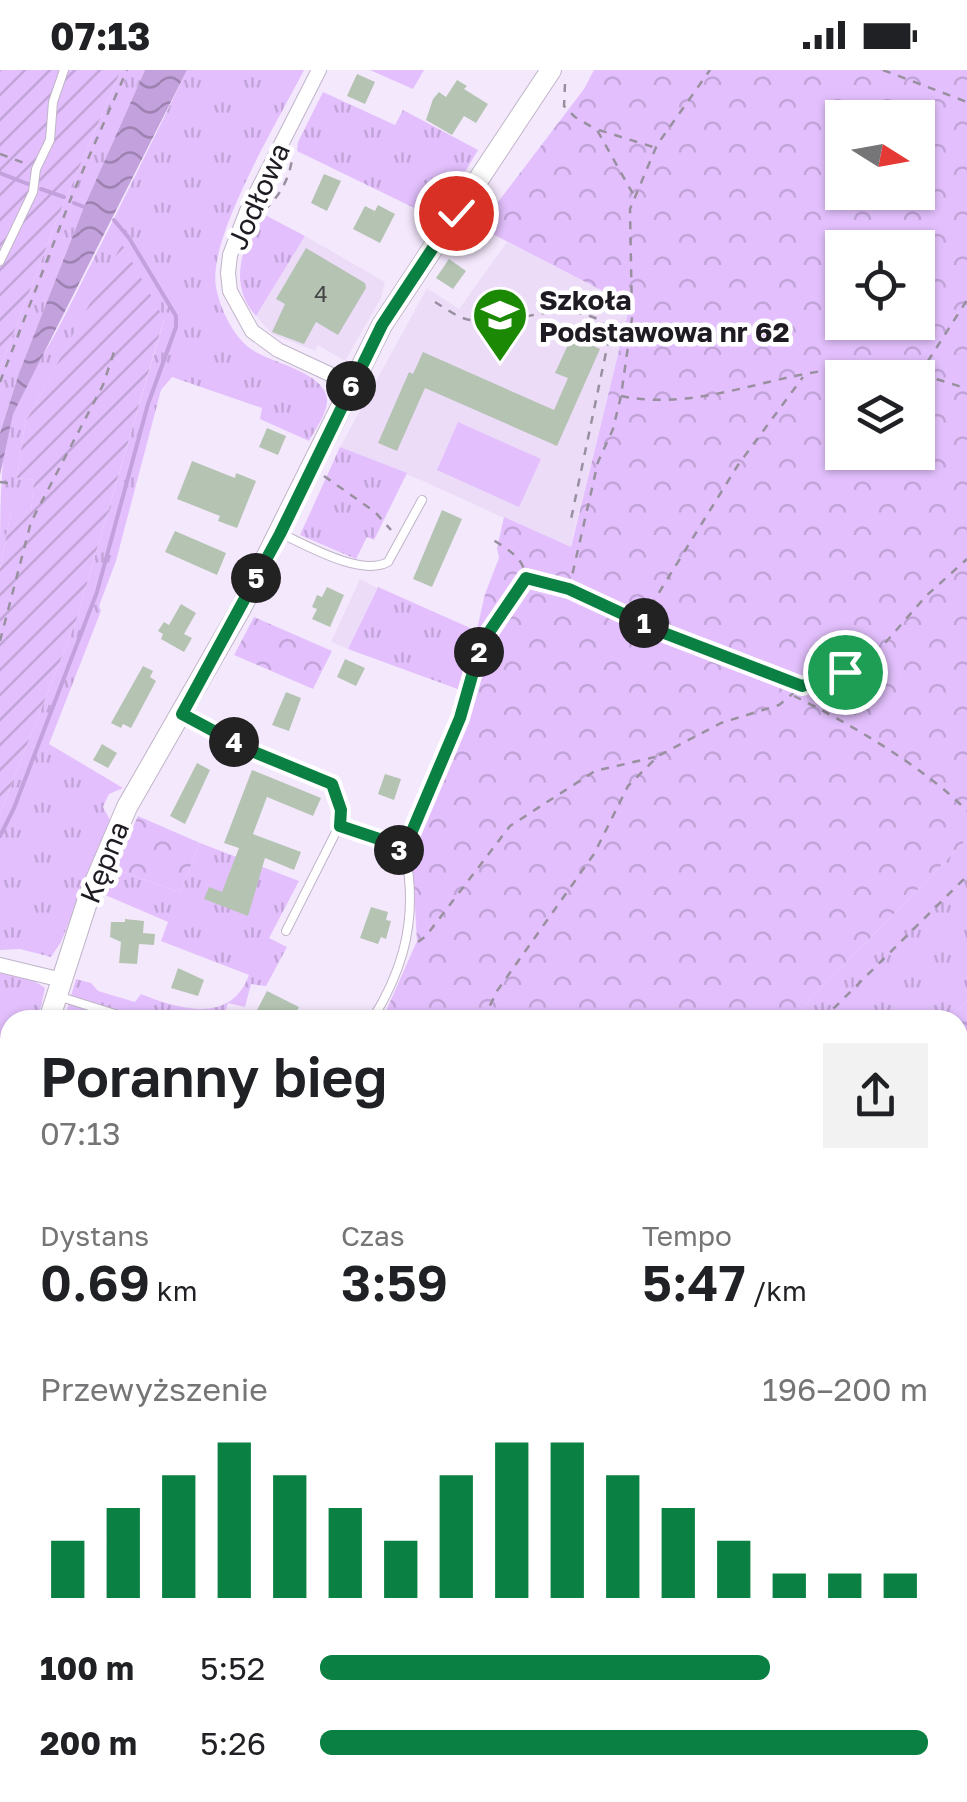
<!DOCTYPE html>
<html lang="pl">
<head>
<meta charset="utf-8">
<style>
	body { margin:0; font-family:"Golos Text",sans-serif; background:#f2f2f2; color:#202124; height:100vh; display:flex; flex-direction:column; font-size:38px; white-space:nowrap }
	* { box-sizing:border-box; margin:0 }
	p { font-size:32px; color:#757577 }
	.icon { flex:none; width:55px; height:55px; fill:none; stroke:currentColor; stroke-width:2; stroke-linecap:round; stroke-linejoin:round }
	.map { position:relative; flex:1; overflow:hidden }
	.panel { position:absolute; left:0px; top:940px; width:968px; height:792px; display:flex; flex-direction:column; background:#fff; border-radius:30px 30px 0 0; box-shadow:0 2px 8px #0004 }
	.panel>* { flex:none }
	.needle { width:65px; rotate:101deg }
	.controls { position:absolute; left:825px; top:30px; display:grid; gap:20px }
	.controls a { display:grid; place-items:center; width:110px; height:110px; border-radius:0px; background:#fff; box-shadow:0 2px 8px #0004; font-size:50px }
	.pin { position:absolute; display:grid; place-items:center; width:85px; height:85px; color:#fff; margin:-42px; border:5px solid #fff; border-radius:50%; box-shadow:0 2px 10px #0007 }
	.km { position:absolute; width:50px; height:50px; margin:-25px; border-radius:50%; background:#222; color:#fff; font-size:28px; line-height:50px; text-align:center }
	.round { display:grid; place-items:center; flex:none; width:105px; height:105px; border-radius:0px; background:#f2f2f2 }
	.headline { display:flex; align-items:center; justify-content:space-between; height:170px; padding:0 40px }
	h1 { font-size:55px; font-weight:600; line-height:75px }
	.stats { display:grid; grid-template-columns:repeat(3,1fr); gap:15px; height:170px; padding:10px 40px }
	.stats div { display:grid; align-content:center }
	.stats b { font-size:50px; font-weight:600 }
	.stats small { font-size:28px; font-weight:400 }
	.stats p { font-size:28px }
	.chart { height:280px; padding:20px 40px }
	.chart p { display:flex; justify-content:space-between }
	.chart svg { width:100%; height:180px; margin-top:10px; stroke:#0b8043; stroke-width:6 }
	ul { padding:0 40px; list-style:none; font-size:32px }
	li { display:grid; grid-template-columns:160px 120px 1fr; align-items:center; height:75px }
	li i { height:25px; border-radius:12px; background:#0b8043 }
	.status { display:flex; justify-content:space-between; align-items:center; height:70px; padding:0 50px; background:#fff; direction:ltr }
	.status svg { height:28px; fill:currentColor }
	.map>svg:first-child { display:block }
	.built { fill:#ecdcf8 }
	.grass { fill:url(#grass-tufts) }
	.forest { fill:url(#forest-crowns); fill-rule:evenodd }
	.cemetery { fill:url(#cemetery-stones) }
	.garden { fill:url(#garden-furrows) }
	.pitch { fill:#e3c0fd }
	.water { fill:url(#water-waves) }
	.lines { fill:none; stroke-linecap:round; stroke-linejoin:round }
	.stream { stroke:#c3a1dc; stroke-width:4 }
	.building { fill:#b5c4b2 }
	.lane-casing { stroke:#c0b4c8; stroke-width:10 }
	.street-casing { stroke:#c0b4c8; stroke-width:16 }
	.secondary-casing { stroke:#c0b4c8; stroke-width:22 }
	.path { stroke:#98909f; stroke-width:2.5; stroke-dasharray:8 8; stroke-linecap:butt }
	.lane { stroke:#fff; stroke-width:8 }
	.street { stroke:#fff; stroke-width:14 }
	.secondary { stroke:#fff; stroke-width:20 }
	.route-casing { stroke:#fff; stroke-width:20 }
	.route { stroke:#0b8043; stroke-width:12 }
	.labels { text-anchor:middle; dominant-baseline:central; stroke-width:9; stroke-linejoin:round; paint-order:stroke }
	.number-label { font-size:22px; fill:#444546 }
	.street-label { font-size:28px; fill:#1f1b22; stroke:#fff }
	.poi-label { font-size:28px; font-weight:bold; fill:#1f1b22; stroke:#fff; text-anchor:start }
</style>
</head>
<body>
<div class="status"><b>07:13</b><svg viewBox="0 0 49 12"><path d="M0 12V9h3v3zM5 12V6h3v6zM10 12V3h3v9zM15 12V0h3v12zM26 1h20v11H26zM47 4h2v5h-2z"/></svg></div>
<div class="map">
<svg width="967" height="1732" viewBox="0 0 967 1732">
	<defs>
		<pattern id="grass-tufts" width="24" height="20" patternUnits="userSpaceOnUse" patternTransform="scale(2.5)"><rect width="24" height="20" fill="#e3c0fd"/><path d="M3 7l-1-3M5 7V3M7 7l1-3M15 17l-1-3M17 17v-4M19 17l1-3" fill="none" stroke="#c2a4d9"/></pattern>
		<pattern id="forest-crowns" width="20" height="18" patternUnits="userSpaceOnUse" patternTransform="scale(2.5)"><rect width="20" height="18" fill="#e3c0fd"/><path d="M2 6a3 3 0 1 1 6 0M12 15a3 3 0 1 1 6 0" fill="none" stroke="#c2a4d9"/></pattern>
		<pattern id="cemetery-stones" width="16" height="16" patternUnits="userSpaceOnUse" patternTransform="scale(2.5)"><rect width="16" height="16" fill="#e3c0fd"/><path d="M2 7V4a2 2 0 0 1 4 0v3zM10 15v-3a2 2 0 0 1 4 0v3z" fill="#c2a4d9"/></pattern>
		<pattern id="garden-furrows" width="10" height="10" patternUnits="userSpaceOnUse" patternTransform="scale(2.5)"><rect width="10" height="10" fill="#e3c0fd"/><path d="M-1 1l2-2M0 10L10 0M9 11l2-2" fill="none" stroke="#c2a4d9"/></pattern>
		<pattern id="water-waves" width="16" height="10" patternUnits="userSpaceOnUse" patternTransform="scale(2.5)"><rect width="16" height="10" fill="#c3a1dc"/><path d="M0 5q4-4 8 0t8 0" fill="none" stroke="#9e82b2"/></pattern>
	</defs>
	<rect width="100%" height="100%" fill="#f4e8fd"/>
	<path class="built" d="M305 166 385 212 381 228 345 291 318 275 315 281 272 264 256 246Z
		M507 172 630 235 570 478 423 411 340 377 427 218 459 239Z
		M360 509 377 518 348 579 331 572Z"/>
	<path class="grass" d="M121 0H145L84 137 19 303 0 363V298L60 142Z
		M187 0H304C280 48 207 167 216 217 220 239 234 269 254 281 273 293 325 303 327 329 328 342 315 360 309 371L260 349 262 338 172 307 161 320 116 491 99 536 101 541 49 674 123 718 109 724 103 737 110 750 61 872 51 887 20 879 0 880V743L76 551 164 250 122 175 25 353 17 408 34 410 31 443 11 441 0 499C0 456 0 413 5 370 12 328 42 290 61 253 104 169 146 85 187 0Z
		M370 0H424L413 19Z
		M323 22 395 55 403 40 478 80 437 149 297 81 298 72Z
		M265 145 305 166 256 246C229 216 241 181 257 149Z
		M340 377 407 403 374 470 367 467 356 489 300 465Z
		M378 517 477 561 463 621 348 579Z
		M967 769V931L947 950H790Z
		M200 773 299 811 269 868 287 877 266 916 251 914 245 937 228 933 223 950H64L76 909 91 913 98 921 135 932 141 924C178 939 231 955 249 905L161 871 168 852 103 824 114 799 180 822Z
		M0 900 36 912 45 918 38 950H10V1039L0 1072Z
		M0 1172 10 1186V1235L0 1233Z
		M10 1676V1722L14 1723 16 1732H0V1686Z
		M36 1722 235 1723 226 1732H22Z"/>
	<path class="forest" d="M594 0H967V769L790 950H382L417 871 411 768 403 763 462 626 485 524 499 488 497 478 504 447 571 477 630 235 479 157 584 19ZM842 48H918V122H842ZM842 178H918V252H842ZM842 308H918V382H842Z
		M254 547 332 581 313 619 234 585Z
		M138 746 200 773 180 822 114 799Z
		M967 931V1732H226L235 1722H958V950H947Z"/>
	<path class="cemetery" d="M0 1268 10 1272V1676L0 1686Z"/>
	<path class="garden" d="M0 0H121L60 142 0 298Z
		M122 174 164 249 76 551 0 743V499L11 441 31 442 34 410 17 408 25 353Z"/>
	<path class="pitch" d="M458 352 541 389 519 437 437 400Z"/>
	<path class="water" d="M145 0H187L13 344 0 405V363L19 303 84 137Z"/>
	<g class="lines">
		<path class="stream" d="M0 103 28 114
			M41 119 64 127
			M74 133 84 137
			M0 766 14 738 97 522 148 334 176 257V246L129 168 114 150"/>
	</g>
	<path class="building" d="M357 4 375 12 365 34 347 26Z
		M457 10 467 16 464 19 488 34 476 53 464 46 452 65 426 50 433 29 439 22 446 27Z
		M324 104 341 111 327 141 311 133Z
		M378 135 395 144 380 173 353 159 365 136 375 141Z
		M306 178 365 213 366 218 338 265 316 252 304 274 272 262 285 234 276 229Z
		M449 189 466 201 453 219 436 208Z
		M572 266 600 279 557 376 425 318 397 381 378 373 409 302 413 304 423 282 554 340 568 308 555 303Z
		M267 358 286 366 278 385 259 377Z
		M192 391 235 408 236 403 256 411 237 458 218 451 220 446 177 429Z
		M442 440 462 449 432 517 413 509Z
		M175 461 226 483 217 505 165 482Z
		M327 517 344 525 330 557 312 549 317 539 312 537 317 525 322 527Z
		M181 534 196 543 184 564 192 568 184 582 161 569 163 564 158 561 164 552 169 555Z
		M345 589 365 598 356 616 337 607Z
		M143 596 153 601 150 607 156 611 131 658 123 654 121 658 111 653Z
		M286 622 301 628 289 661 272 655Z
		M102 674 117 683 108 698 93 690Z
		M197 693 210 700 185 754 170 746Z
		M252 700 321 728 313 746 267 727 253 764 301 782 294 800 265 788 248 846 204 829 209 817 222 822 239 778 224 773Z
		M385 704 401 709 394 730 378 724Z
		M371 837 388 842 386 850 391 851 386 869 381 867 378 874 360 868Z
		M125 849 144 851 143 863 155 864 154 875 139 874 137 894 119 893 121 872 110 867 111 852H125Z
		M178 898 204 910 198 926 171 918Z
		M267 921 299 937 293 950H261L264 943 257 940Z"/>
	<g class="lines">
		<g class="lane-casing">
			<path id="lane" d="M0 191 33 122 36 99 50 70 53 32 64 0
				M280 463C306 475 361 507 388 492L422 430
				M181 644 249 680 332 713 341 741 339 756 286 861
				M339 756C358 762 383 766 398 779 406 786 408 798 409 808 414 861 400 905 372 950
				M61 927 134 950
				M0 1241 10 1243"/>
		</g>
		<g class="street-casing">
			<path id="street" d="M319 0 247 141 230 185 228 203 230 221 252 261 278 280 351 314
				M0 895 62 910"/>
		</g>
		<g class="secondary-casing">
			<path id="secondary" d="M49 950 89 826 127 737 241 538 382 255 551 0
				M0 1111 10 1080"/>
		</g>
		<path class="path" d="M883 0 967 32
			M565 14 564 36 575 47 597 60 633 124
			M599 60 653 77
			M0 84 27 94
			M264 140C279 128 291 106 292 87
			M435 232C445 238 458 248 470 250 520 259 551 226 602 251L609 268 570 454
			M919 305 967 230
			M0 312 73 123 127 0
			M621 326C697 341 763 307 837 299 880 294 926 304 967 319
			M324 406 375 442 391 460
			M0 412 8 413
			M529 509 585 525 664 563 801 615
			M569 519 598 392 613 359 621 326 632 248 630 139 657 75 710 0
			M642 550 738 395 803 307
			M0 571 31 452 103 315 115 279
			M794 626C847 652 926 698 967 741
			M406 773 460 648 481 574 526 509C525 488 508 480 492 469
			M418 872 426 866 510 756 595 701 655 687
			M483 950 497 921 594 784 628 716 658 686 721 653 779 635 802 616 845 602 872 588 926 526 967 489
			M822 950 967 806
			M6 1062 10 1049
			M0 1319 10 1324
			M958 1408 967 1403
			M0 1415 10 1420
			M0 1544 10 1521
			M0 1567 10 1571
			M290 1722 297 1732
			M746 1722 750 1732
			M825 1722 830 1732
			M39 1732 51 1722
			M86 1732 98 1722"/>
		<use href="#lane" class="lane"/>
		<use href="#street" class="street"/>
		<use href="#secondary" class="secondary"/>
	</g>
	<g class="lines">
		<g class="route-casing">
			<path id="route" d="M456 143 382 255 280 464 182 644 249 680 332 714 341 740 340 756 385 771 399 780 410 766 460 648 481 574 526 508 569 519 664 563 802 616 845 602"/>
		</g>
		<use href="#route" class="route"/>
	</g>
	<defs>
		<g id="school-pin" transform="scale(2.875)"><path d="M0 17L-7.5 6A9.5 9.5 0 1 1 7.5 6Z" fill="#1b8903" stroke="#fff"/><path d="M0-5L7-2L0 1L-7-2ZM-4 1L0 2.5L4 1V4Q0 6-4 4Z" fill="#fff"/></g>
	</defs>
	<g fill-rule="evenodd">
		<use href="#school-pin" x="500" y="245"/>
	</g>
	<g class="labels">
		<g class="number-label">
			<text x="321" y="223">4</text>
		</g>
		<g class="street-label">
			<text transform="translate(258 126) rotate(-66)">Jodłowa</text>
			<text transform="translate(104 792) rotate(-68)">Kępna</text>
		</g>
		<g class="poi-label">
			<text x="539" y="229">Szkoła<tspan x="539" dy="32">Podstawowa nr 62</tspan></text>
		</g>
	</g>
</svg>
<div class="controls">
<a><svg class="needle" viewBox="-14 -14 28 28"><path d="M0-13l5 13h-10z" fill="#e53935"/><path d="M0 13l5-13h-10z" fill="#757577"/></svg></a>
<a><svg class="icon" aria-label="locate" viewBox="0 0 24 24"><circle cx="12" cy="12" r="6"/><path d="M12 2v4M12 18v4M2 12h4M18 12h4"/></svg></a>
<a><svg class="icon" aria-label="layers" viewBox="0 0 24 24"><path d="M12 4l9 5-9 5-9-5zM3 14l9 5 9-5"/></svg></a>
</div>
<div class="pin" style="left:845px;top:602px;background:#1e9e55"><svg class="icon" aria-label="arrive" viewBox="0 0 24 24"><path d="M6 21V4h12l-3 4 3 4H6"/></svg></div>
<div class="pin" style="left:456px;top:143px;background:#d93025"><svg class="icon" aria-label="check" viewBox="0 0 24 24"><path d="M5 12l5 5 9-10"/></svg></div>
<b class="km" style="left:644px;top:553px">1</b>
<b class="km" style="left:479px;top:582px">2</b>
<b class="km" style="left:399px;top:780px">3</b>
<b class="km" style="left:234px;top:672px">4</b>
<b class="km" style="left:256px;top:508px">5</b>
<b class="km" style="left:351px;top:316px">6</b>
<section class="panel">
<div class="headline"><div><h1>Poranny bieg</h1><p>07:13</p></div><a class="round"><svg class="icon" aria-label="share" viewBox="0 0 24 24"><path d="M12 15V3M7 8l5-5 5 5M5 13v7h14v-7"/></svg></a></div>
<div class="stats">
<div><p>Dystans</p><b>0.69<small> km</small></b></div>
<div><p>Czas</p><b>3:59</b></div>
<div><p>Tempo</p><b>5:47<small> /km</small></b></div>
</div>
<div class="chart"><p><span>Przewyższenie</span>196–200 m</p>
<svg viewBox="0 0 160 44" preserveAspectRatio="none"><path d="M5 44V30M15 44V22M25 44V14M35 44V6M45 44V14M55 44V22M65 44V30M75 44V14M85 44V6M95 44V6M105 44V14M115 44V22M125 44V30M135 44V38M145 44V38M155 44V38"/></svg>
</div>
<ul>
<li><b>100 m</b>5:52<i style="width:74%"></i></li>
<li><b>200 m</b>5:26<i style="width:100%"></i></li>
</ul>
</section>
</div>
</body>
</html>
